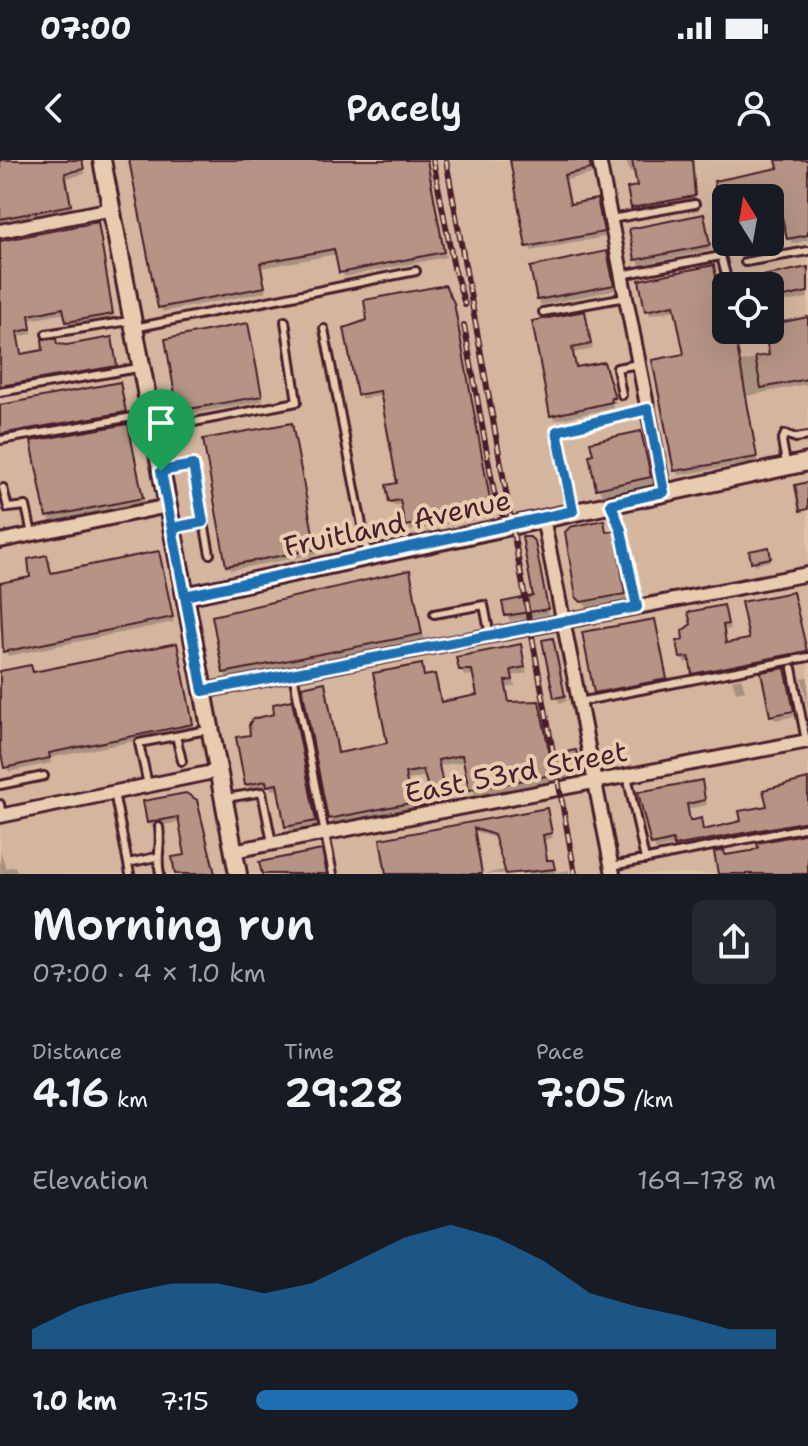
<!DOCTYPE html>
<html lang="en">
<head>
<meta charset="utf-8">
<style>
	body { margin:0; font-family:"Shantell Sans",sans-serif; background:#242831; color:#f1f3f6; height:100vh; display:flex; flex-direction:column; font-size:30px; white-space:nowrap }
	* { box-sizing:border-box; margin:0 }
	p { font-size:26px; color:#9ea1a6 }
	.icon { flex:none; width:44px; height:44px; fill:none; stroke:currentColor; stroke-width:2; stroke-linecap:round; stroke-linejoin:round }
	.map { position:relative; height:714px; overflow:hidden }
	.side { display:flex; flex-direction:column; background:#171b24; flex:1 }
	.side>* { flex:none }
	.needle { width:52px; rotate:349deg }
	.buttons { position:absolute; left:712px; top:24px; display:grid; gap:16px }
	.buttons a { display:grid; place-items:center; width:72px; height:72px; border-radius:12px; background:#171b24; box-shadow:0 8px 32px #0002; font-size:40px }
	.pin { position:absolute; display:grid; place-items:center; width:68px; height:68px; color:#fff; margin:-82px -34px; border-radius:50% 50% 50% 0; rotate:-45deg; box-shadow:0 0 8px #0007 }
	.pin .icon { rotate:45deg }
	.round { display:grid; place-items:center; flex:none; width:84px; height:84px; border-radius:12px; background:#242831 }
	.head { display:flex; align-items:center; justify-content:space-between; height:136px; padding:0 32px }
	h1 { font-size:44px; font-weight:600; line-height:60px }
	.figures { display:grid; grid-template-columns:repeat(3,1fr); gap:12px; height:136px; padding:8px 32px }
	.figures div { display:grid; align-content:center }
	.figures b { font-size:40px; font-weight:600 }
	.figures small { font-size:22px; font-weight:400 }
	.figures p { font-size:22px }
	.chart { height:224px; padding:16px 32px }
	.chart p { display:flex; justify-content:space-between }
	.chart svg { width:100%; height:144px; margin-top:8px; fill:#1f6fb2; opacity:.7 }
	ul { padding:0 32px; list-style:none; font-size:26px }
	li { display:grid; grid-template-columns:128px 96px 1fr; align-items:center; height:60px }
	li i { height:20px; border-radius:10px; background:#1f6fb2 }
	.status { display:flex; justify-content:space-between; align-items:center; height:56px; padding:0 40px; background:#171b24; direction:ltr }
	.status svg { height:22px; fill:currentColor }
	header { display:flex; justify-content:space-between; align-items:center; height:104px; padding:0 32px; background:#171b24; font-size:36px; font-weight:600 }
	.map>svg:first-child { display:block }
	.built { fill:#d4b69f; fill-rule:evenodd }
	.shadow { fill:#0003; fill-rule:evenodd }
	.building { fill:#b59485; stroke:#4a1f2b; stroke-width:2 }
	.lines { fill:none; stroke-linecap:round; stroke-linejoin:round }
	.lane-casing { stroke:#4a1f2b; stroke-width:12 }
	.street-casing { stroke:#4a1f2b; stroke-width:18 }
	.secondary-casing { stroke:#4a1f2b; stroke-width:22 }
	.lane { stroke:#e7ccaf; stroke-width:6 }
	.street { stroke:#e7ccaf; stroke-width:12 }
	.secondary { stroke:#e7ccaf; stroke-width:16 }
	.rail-casing { stroke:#4a1f2b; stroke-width:6 }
	.rail { stroke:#e7ccaf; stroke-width:3; stroke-dasharray:9; stroke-linecap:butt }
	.route-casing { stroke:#fff; stroke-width:16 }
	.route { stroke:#1f6fb2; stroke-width:10 }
	.labels { text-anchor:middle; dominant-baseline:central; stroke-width:8; stroke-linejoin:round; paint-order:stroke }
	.street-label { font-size:28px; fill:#4a1f2b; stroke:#e7ccaf }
</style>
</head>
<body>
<div class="status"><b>07:00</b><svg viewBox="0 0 49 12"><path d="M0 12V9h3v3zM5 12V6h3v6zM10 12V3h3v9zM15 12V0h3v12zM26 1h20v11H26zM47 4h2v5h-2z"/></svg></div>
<header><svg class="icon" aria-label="back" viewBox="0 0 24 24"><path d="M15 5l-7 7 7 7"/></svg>Pacely<svg class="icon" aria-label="person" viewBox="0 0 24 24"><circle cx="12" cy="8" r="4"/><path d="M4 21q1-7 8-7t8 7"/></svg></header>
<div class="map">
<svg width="808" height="714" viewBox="0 0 808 714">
	<rect width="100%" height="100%" fill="#e1c5aa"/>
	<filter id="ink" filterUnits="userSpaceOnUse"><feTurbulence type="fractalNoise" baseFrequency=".0125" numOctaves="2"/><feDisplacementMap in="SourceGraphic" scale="16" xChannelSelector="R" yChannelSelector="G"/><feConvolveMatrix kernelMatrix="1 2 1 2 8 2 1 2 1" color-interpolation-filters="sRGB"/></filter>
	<g filter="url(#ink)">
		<path class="built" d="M0 0H808V714H0ZM726 38H770V82H726ZM726 126H770V170H726Z"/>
		<path class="shadow" d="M0 0H82L85 14 67 18 73 50 0 64Z
			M131 0H428L446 97 344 117 337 94 262 108 266 132 162 152Z
			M512 0H590L593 14 566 20 571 46 596 41 605 77 531 91Z
			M626 0H694L696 41 635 52 633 47 639 28 636 12 630 13Z
			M778 0H808V80L792 84 784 57 770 60V38H726V73L716 22 780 10Z
			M702 56 711 90 640 105 637 100Z
			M97 64 114 159 71 167 66 153 30 160 32 174 18 177 22 196 111 179 119 211 0 234V83Z
			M606 93 616 130 541 145 538 140Z
			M712 107 718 126 726 127V170H770V126H755L808 109V138L775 144 779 165 808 159V224L747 236 758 302 679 315 676 310 686 195 677 150 650 155 647 150ZM769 183 772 196 740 202 737 188Z
			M444 128 455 150 493 355 410 371 403 344 394 346 391 341 400 325 383 235 361 239 360 236 390 231Z
			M584 153 593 189 574 193 577 209 611 221 616 243H612L613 248 555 260 535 163Z
			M247 165 263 241 183 256 180 251Z
			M119 224 127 257 0 281V247Z
			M291 265 317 394 231 410 228 405Z
			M127 266 145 343 51 361 48 356Z
			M640 274 653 324 602 335 598 328Z
			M603 363 607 374 614 373 617 378 627 439 587 447 578 437Z
			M533 383 549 454 510 461 507 455 535 437Z
			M769 392 771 401 755 405 751 393Z
			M158 393 174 462 8 496 0 468V425L33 419 46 398 52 415Z
			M409 413 424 479 227 517 224 512Z
			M792 435 808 496 697 518 692 501 685 503 682 498 685 482 723 447 730 469 724 470 727 485 751 480Z
			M654 461 668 524 599 537 596 532Z
			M552 480 567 541 559 543 545 482Z
			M176 485 194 569 50 598 51 603 9 612 0 589V513L34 514Z
			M520 487 527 513 513 516 515 526 507 528 510 544 538 543 551 597 575 592 582 616 475 635 466 601 440 606 446 636 442 637 443 642 436 643 427 616 408 620 413 649 333 664 330 658 324 525 340 595 389 585 421 506 425 518 434 516 438 522 442 544 479 537 475 515 464 516 461 510Z
			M808 517V548L802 518Z
			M741 518 745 530 736 532 732 520Z
			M291 542 318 666 290 672 280 629 272 630 270 626 250 630 247 624 252 576Z
			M795 553 796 556 775 560 773 557Z
			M700 623 707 645 688 649 691 662 700 661 704 672 744 662 808 623V667L679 691 676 685 656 690 653 684Z
			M196 642 208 693 213 698 216 714H177L187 697 181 662 152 667 149 662Z
			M546 650 553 678 544 680 548 702 556 713 568 710 570 714H484L508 709 497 679 475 671 483 714H388L382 680Z
			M0 690 6 708 15 706 18 714H0Z"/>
		<path class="building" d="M0 0H82L84 9 65 13 71 45 0 59Z
			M129 0H427L444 92 339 113 334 89 260 103 265 127 158 148Z
			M510 0H589L591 9 564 15 570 44 597 39 604 72 526 87Z
			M632 0H692L695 36 631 48 627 28 637 26Z
			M776 0H808V75L787 79 781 53 770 55V38H726V63H722L714 21 778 8Z
			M704 54 710 85 635 100 629 69Z
			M98 62 113 154 66 162 63 148 29 155 31 169 17 172 21 194 43 190 42 179H56L57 184 67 185 112 177 117 206 0 226V81Z
			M607 91 614 125 537 140 530 107Z
			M714 105 717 123 726 125V170H734L757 297 674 311 652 200 684 194 674 145 645 151 639 120Z
			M808 107V132L770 140V126H753L752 118Z
			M445 125 454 143 492 350 405 366 400 340 389 342 386 325 397 323 380 231 357 235 344 168 367 160 364 140Z
			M770 142H774L778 163 808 157V219L761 228 755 197 769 195 766 178 752 181 750 170H770Z
			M585 151 591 184 572 188 576 207 604 202 615 238H611L612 242 550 256 532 161Z
			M248 163 262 236 178 251 165 179Z
			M120 222 126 252 0 274V245Z
			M292 263 316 389 226 406 203 279Z
			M128 264 143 338 46 357 31 281Z
			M641 271 651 317 596 329 589 295 593 294 590 282Z
			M808 322V349L800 351 795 325Z
			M604 360 606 372 615 371 625 434 581 442 576 437 565 372 570 367Z
			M522 377H530L535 382 548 449 505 456 502 442 533 436Z
			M769 387 771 398 751 402 749 391Z
			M159 391 173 457 3 492 0 423 30 417 28 399 47 395 51 413Z
			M410 410 422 474 223 513 212 456Z
			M793 432 807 491 692 514 689 497 680 498 677 481 683 480 682 471 691 464 688 452 724 445 728 464 723 465 726 483 749 479 741 442Z
			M655 459 667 519 594 533 582 472Z
			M553 478 565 536 554 538 542 480Z
			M177 483 193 564 49 593 50 598 4 608 0 589V511L31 505 33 512Z
			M521 484 525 507 511 510 513 520 505 521 509 542 539 541 550 595 576 590 580 610 469 630 462 595 438 600 444 630 440 631 441 636 431 638 423 610 405 613 411 643 328 659 302 527 325 522 338 593 363 588 387 583 373 513 422 504 424 516 435 514 441 542 477 535 472 510H459L456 497Z
			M785 508 794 551 770 556 761 512Z
			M292 540 316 661 285 667 277 624 267 626 266 621 245 625 236 577 250 575 249 565 252 559 274 554 273 544Z
			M808 619V661L674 686 673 680 651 685 638 632 702 620 705 640 687 644 690 661 701 658 703 670 741 661 739 651 767 646 763 630Z
			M186 633 197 640 215 714H175L172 697 185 695 178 657 147 663 143 641Z
			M547 648 552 673 543 675 547 700H553L555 709 506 714 494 675 474 668 482 714H386L380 679Z
			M808 673V714H718L714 692 724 690 725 695 751 691 758 688 757 683Z
			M322 690 327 714H262L259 702Z"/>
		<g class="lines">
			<g class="lane-casing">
				<path id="lane" d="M611 59 695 44
					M745 102 808 91
					M621 115 721 96 727 119
					M543 152 626 137
					M134 168 416 111
					M324 169 368 396
					M46 174 129 161
					M0 232 138 208
					M622 235 617 208 638 204
					M153 270 297 242 285 161
					M0 280 150 254
					M786 303 782 281 785 274 796 278 808 276
					M164 310 193 305 210 394
					M3 328 8 348 26 346 32 374
					M611 347 621 370 637 447
					M573 351 557 271 648 249
					M176 367 203 362
					M434 454 484 445 490 476
					M792 508 806 581
					M293 514 333 714
					M579 542 808 497
					M176 576 182 601
					M627 615 645 700
					M0 625 44 616
					M148 625 139 583 207 570
					M114 632 130 714
					M226 638 262 632 272 683
					M0 644 2 656
					M159 667C162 684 156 697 160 714
					M128 703 156 697
					M612 706 808 667"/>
			</g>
			<g class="street-casing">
				<path id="street" d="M599 0 664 332
					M0 71 112 49
					M543 358 613 714
					M0 381 168 346
					M203 531 808 414
					M0 656 218 611
					M233 691 808 581"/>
			</g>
			<g class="secondary-casing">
				<path id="secondary" d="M102 0 238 714
					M185 436 808 302"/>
			</g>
			<use href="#lane" class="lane"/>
			<use href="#street" class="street"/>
			<use href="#secondary" class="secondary"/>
			<g class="rail-casing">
				<path id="rail" d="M433 0 454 108 465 145
					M446 0 575 714
					M464 165 494 332 504 359"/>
			</g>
			<use href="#rail" class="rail"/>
		</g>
	</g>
	<g class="lines" filter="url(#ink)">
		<g class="route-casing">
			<path id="route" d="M161 311 203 531 637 447 621 370 611 344 664 332 648 249 557 271 573 351 185 436 172 368 203 362 193 305 161 311"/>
		</g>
		<use href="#route" class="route"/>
	</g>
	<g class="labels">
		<g class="street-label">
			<text transform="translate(397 363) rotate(-12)">Fruitland Avenue</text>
			<text transform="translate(516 612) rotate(-11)">East 53rd Street</text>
		</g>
	</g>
</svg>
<div class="buttons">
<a><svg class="needle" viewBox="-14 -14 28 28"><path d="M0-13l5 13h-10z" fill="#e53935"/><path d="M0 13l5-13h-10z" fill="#9ea1a6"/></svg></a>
<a><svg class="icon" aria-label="locate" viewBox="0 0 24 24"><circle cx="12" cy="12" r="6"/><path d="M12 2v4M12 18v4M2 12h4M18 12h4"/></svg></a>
</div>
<div class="pin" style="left:161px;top:311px;background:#1e9e55"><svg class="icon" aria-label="arrive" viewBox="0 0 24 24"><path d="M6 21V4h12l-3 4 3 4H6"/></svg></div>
</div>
<section class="side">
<div class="head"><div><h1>Morning run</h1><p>07:00 · 4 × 1.0 km</p></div><a class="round"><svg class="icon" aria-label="share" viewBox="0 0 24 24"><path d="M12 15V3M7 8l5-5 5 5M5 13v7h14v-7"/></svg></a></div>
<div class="figures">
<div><p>Distance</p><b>4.16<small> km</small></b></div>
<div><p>Time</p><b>29:28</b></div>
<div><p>Pace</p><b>7:05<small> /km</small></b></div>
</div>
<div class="chart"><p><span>Elevation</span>169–178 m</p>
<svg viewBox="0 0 160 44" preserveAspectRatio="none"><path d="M0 44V38L10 31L20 27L30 24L40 24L50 27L60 24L70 17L80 10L90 6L100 10L110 17L120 27L130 31L140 34L150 38L160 38V44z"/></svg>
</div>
<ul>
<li><b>1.0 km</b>7:15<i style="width:62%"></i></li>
</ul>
</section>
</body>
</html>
